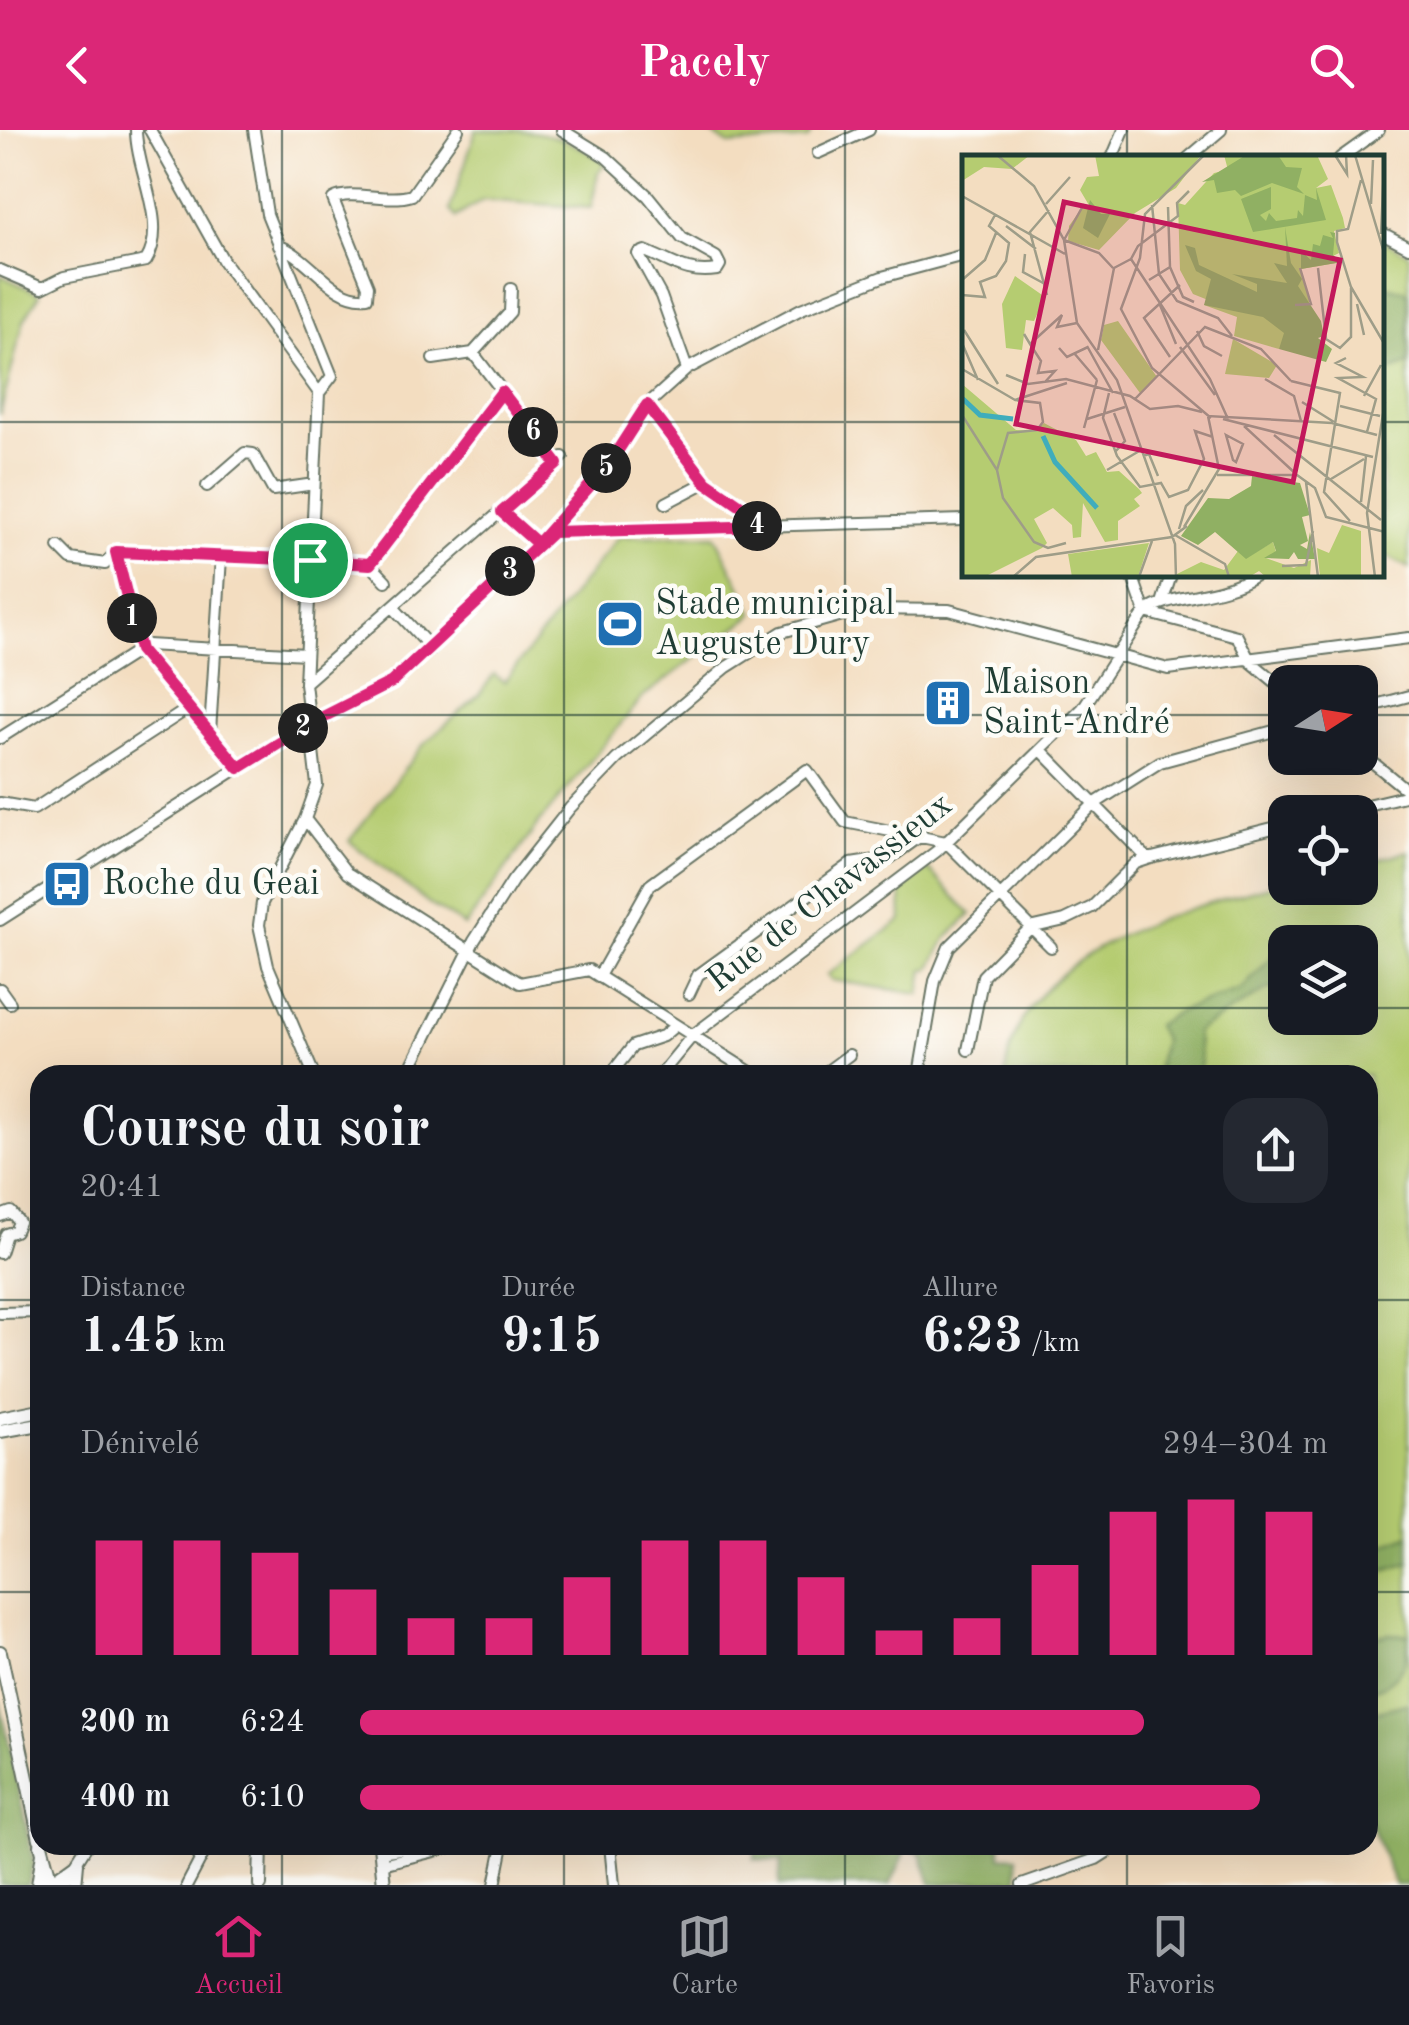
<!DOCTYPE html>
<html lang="fr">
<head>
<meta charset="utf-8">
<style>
	body { margin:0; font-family:"Old Standard TT",serif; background:#242831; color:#f1f3f6; height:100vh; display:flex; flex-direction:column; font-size:38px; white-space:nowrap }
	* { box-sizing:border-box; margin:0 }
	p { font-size:32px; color:#9ea1a6 }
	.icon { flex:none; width:55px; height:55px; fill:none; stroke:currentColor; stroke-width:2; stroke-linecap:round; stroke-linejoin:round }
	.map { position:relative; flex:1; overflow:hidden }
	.panel { position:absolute; left:30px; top:935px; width:1348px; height:790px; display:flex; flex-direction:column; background:#171b24; border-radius:30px; box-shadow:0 10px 40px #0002 }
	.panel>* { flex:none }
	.needle { width:65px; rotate:78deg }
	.controls { position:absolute; left:1268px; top:535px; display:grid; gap:20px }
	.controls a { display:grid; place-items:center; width:110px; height:110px; border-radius:20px; background:#171b24; box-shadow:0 10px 40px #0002; font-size:50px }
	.pin { position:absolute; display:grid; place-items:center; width:85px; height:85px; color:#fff; margin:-42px; border:5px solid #fff; border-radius:50%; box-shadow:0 2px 10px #0007 }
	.km { position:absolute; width:50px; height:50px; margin:-25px; border-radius:50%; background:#222; color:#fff; font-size:28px; line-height:50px; text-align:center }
	.round { display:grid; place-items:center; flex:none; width:105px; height:105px; border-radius:30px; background:#242831 }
	.overview { display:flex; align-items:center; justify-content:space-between; height:170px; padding:0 50px }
	h1 { font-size:55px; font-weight:700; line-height:75px }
	.figures { display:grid; grid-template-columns:repeat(3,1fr); gap:15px; height:170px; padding:10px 50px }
	.figures div { display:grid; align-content:center }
	.figures b { font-size:50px; font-weight:700 }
	.figures small { font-size:28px; font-weight:400 }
	.figures p { font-size:28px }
	.chart { height:280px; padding:20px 50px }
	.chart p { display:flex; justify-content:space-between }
	.chart svg { width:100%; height:180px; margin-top:10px; stroke:#db2777; stroke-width:6 }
	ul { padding:0 50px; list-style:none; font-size:32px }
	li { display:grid; grid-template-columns:160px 120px 1fr; align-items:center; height:75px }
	li i { height:25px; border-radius:12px; background:#db2777 }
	header { display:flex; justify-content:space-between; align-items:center; height:130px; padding:0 50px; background:#db2777; color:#fff; font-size:45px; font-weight:700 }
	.dock { display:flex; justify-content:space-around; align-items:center; height:140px; border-top:2px solid #363941; background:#171b24; font-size:28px; color:#9ea1a6 }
	.dock a { display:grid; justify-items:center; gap:5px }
	.dock .active { color:#db2777 }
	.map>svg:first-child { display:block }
	.green { fill:#b5cc71; stroke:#6a8452; stroke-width:2.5; fill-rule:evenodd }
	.forest { fill:#90b063; stroke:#58764c; stroke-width:2.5 }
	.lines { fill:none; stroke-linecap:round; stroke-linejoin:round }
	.minor-casing { stroke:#697565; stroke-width:14 }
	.major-casing { stroke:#697565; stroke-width:16 }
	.minor { stroke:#fff; stroke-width:10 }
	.major { stroke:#fff; stroke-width:12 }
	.route-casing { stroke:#fff; stroke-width:20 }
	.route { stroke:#db2777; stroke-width:12 }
	.grid { fill:none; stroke:#1f3d34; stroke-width:2.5; stroke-opacity:0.55 }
	.labels { text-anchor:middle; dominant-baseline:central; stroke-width:9; stroke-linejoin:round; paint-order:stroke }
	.poi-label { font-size:35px; fill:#1f3d34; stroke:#fdfcf7; text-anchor:start }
	.street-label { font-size:35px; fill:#1f3d34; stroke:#fdfcf7 }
	.inset-river { fill:none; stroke:#3fadbc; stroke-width:5 }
	.inset-road { fill:none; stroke:#9e9d88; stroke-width:2.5 }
	.view { fill:#c2185b; fill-opacity:0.15; stroke:#c2185b; stroke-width:5 }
	.inset-edge { fill:none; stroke:#1f3d34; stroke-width:5 }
</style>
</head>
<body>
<header><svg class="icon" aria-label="back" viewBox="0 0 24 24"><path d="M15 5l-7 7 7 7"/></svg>Pacely<svg class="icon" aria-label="search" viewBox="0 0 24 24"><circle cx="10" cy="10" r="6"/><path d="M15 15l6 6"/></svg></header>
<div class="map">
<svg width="1409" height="1755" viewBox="0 0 1409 1755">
	<rect width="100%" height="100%" fill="#fdfcf7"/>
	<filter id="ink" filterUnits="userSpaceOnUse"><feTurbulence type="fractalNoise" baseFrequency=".01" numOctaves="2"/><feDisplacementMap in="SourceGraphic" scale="20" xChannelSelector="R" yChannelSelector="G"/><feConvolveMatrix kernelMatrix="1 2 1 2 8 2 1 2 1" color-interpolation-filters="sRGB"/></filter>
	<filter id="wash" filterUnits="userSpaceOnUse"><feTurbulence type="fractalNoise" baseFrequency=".0048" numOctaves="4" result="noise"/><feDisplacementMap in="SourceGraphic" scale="40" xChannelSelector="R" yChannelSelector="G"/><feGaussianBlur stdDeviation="2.25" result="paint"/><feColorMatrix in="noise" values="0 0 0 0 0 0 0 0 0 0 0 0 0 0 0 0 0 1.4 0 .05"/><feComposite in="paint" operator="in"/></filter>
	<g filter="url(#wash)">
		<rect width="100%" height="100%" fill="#f3ddc0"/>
		<path class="green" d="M476 0C532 0 559 0 605 33L598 43 591 78 483 70 456 87 450 80Z
			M706 0H812L808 9 729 15Z
			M1382 110 1409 124V438L1382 424Z
			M0 145 40 164 24 190 0 285Z
			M715 405 754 484 644 566 539 693 465 796 431 775 349 711 424 614 479 565 494 544 504 552 618 407Z
			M1409 721V1755L1368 1685V945H1005C1019 817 1183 779 1285 752V758H1360V734ZM1285 812H1360V888H1285Z
			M928 739 971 784 946 809 930 839H924L920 864 831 850 827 845 902 790 901 758Z"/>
		<path class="forest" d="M1382 155 1405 161 1409 166V234L1382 244Z
			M1285 814V863L1270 858 1196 902 1201 933 1196 945H1156L1163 910 1156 895 1182 880 1241 860Z
			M1409 1405V1433L1368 1446V1422Z
			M1388 1504 1409 1505C1409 1531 1400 1551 1373 1560L1371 1583 1409 1573V1755H1395L1368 1686V1509Z
			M0 1571 34 1733 28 1755H0Z
			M757 1715H1001V1726L1017 1727 1018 1750 931 1754 921 1723 907 1719 890 1755H779L781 1731 754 1729Z"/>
	</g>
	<g filter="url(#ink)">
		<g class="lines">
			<g class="minor-casing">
				<path id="minor" d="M150 0 224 132 319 263
					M254 0 267 84 332 246 319 263
					M562 0 606 27 648 66 682 108 716 127 720 135 717 140C686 145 671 131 645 121L638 124 661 166 687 239
					M818 23 869 0
					M1112 28 1124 0
					M1188 28 1221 0
					M1340 28 1379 0
					M1382 103 1409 117
					M279 116C310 126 332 171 367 167L368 156 333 69C350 59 388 73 412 65L458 0
					M0 140 42 158 64 147 146 131C169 94 136 41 136 0
					M511 159 510 182 473 223 557 333
					M433 229 473 223
					M647 275 706 352 769 396
					M207 356 245 323 253 324 273 360 314 354
					M666 373 706 352
					M502 382 539 414
					M552 402 964 390
					M59 417 71 429 105 434 116 422
					M116 422 140 520 239 638
					M116 422 370 434
					M370 434 502 262
					M370 434 386 451
					M1132 445 1145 482
					M1162 473 1171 445
					M393 477 431 518
					M1145 482 1237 506 1250 531 1285 560
					M305 553 563 327
					M1360 579 1409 566
					M210 602 221 427
					M0 608 147 515 306 524
					M1042 621 1148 729 1285 695
					M1360 622 1409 662
					M0 673 34 679 189 578
					M1337 682 1409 665
					M305 689 347 743 520 853 589 840 755 945
					M0 790 290 605 392 552 552 402 609 334 647 275 687 239 801 179 882 147 964 125
					M599 846 650 755 807 640 845 692 946 712 1051 817
					M0 859 10 873
					M689 864 698 845 851 734 890 728 922 705
					M968 920 983 846 1030 798 1065 790 1092 777 1136 733 1148 729
					M314 945 268 836 259 795 262 773 305 689 317 655 305 553 319 263
					M407 945 474 811 513 750 570 678 617 629 727 537 782 502 864 479 949 480 1168 539 1409 508
					M610 945 633 916 663 906 676 895
					M660 945 693 905 937 721 1083 578 1145 482C1168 464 1220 468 1256 445
					M822 945 849 925
					M919 945 935 851 949 817 1094 674 1160 632 1285 598
					M0 1086 11 1082 19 1092 15 1101 6 1104 0 1123
					M0 1183 40 1182
					M610 1715 614 1755
					M380 1722 425 1715
					M382 1734 459 1715
					M45 1755 77 1732
					M62 1755 87 1715
					M76 1755 78 1733
					M187 1755 208 1715
					M495 1755 503 1715
					M1022 1755 1096 1729 1118 1715"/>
			</g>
			<g class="major-casing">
				<path id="major" d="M0 1288 40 1280
					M0 1301 40 1294
					M0 1522 40 1709
					M41 1715 52 1755
					M380 1715 384 1755
					M38 1755 43 1723
					M260 1755 261 1715"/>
			</g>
			<use href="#minor" class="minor"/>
			<use href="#major" class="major"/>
		</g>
	</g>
	<g class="lines" filter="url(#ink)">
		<g class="route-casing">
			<path id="route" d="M310 430 116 422 140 520 239 638 317 590 392 552 552 402 770 396 706 352 647 275 609 334 538 414 502 382 557 334 502 262 370 434 310 430"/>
		</g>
		<use href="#route" class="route"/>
	</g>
	<path class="grid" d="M282 0V945M564 0V945M845 0V945M1127 0V28M0 292H964M1382 292H1409M1127 445V945M0 585H1285M1360 585H1409M0 878H1285M1360 878H1409M0 1170H40M1368 1170H1409M0 1462H40M1368 1462H1409M282 1715V1755M564 1715V1755M845 1715V1755M1127 1715V1755"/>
	<defs>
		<g id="stadium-square" transform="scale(2.5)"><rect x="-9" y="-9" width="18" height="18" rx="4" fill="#1f6fb2" stroke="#fdfcf7"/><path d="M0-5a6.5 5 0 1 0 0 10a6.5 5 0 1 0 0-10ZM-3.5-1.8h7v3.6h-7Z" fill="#fff"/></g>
		<g id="building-square" transform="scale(2.5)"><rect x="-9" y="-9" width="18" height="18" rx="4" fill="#1f6fb2" stroke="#fdfcf7"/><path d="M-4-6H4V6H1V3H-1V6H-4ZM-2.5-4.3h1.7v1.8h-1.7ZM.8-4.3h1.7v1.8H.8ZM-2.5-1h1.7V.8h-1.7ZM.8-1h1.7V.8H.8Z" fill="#fff"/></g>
		<g id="bus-square" transform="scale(2.5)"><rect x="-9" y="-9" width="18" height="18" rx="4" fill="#1f6fb2" stroke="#fdfcf7"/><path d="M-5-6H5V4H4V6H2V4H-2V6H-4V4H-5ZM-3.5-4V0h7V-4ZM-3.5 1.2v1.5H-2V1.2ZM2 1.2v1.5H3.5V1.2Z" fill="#fff"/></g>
	</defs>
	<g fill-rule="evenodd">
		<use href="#stadium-square" x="620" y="494"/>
		<use href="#building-square" x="948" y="573"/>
		<use href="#bus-square" x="67" y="754"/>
	</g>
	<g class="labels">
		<g class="poi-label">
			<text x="655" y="474">Stade municipal<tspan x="655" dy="40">Auguste Dury</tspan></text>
			<text x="983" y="553">Maison<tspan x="983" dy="40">Saint-André</tspan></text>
			<text x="102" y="754">Roche du Geai</text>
		</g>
		<g class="street-label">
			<text transform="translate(830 763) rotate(-38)">Rue de Chavassieux</text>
		</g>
	</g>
	<g transform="translate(962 25)">
		<rect width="422" height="422" fill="#f3ddc0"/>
		<path d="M0 0H68L50 14 22 12 0 26ZM133 0H239L214 33 173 58 137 95 106 86 107 71 122 50 128 52 118 35 125 22 137 21ZM262 0H355L366 24 354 33 369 30 381 63 383 73 372 76 377 98 371 101 380 107 339 114 348 146 317 194 272 181 275 162 242 150 246 145 231 139 218 115 216 48 223 50 252 18 266 15ZM53 121 83 142 72 166 64 165 60 195 44 193 40 149ZM156 166 195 222 178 238 139 185 142 170ZM271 184 315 210 307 223 263 219ZM0 229 54 275 73 276 82 268 114 285 124 301 134 297 145 317 157 316 177 334 180 338 172 344 178 351 156 366V385L143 387 121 348 119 382 111 383 110 370 91 353 72 364 85 388 80 393 22 422H0ZM380 370 399 376V422H358L355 393 367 398ZM311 387 314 397 304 403 332 413 349 405 348 422H304L297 416 287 422H209L239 407 262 415 276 396 284 403ZM187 388 176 422H110L106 399Z" fill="#b5cc71"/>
		<path d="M284 0H316L324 12 340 13 335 32 342 39 310 28 279 41 273 35 255 38 252 25 240 27ZM309 32V54L298 60 304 66 307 58 314 66 335 63 336 55 341 61 343 40 355 45 354 33 364 65 291 77 279 44ZM128 45 139 59H148L136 83 121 73ZM323 72 329 108 340 124 336 131 359 166 362 181 356 183 370 194 364 207 317 194 322 178 301 162 242 150 249 124 234 116 223 90 233 93 237 110 295 137V129L270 119 325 128 312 108 325 111ZM368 77 373 78 371 100 380 107 339 114V96L349 105 351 89 358 91 361 80 371 83ZM290 321 338 328 348 360 340 362 346 386 338 390 345 394 348 377 353 404H336L332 397 327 404 302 403 314 396 311 387 284 404 253 377 236 390 219 381 246 343 267 344 289 331Z" fill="#90b063"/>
		<path class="inset-river" d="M0 243 18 260 51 264M81 281 93 307 135 353"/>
		<path class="inset-road" d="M35 0 72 31 102 85 115 168 155 225 213 389 214 422M242 0 183 59 178 103 159 154 190 213 249 263M373 0 385 19 384 0M393 0 423 101M399 25 386 74 375 76V87L389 132 423 190M0 41 103 99M84 49 108 22M409 49 411 5M190 50 197 119 215 146 256 163 270 181M44 71 74 94M419 79 422 11M102 85 137 98 151 113M102 85 122 49M63 99 61 117 83 129M169 104 248 224 266 264M169 104 176 91 216 61 215 48 227 36M208 112 221 142 232 147M356 113 364 184 378 193 389 182V133M0 125 23 105 34 78M187 125 208 112 206 52M0 140 23 142 18 127 34 121 44 106 47 88 27 71 33 60M85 140 68 77 87 55M395 149 402 180M198 150 214 189M333 150 349 149 338 113M2 175 36 229M235 176 242 191 260 201M62 179 68 189 100 160 95 172 115 168M0 188 16 225M68 189 79 206 76 218 93 216 83 227M125 191 151 238M218 192 253 240M97 193 105 202 126 192M136 195 152 113 169 104M112 198 135 225M208 202 182 163 218 130M384 203 374 208 401 222 376 223 414 244 405 277M0 214 53 245 105 228M44 220 66 229 104 224 168 241 188 254 216 251 240 257M303 224 332 241 339 266M329 226 378 238 362 337 388 366M147 238 141 263 155 301 178 332 199 328 207 342 226 335 242 304 233 276 251 282M402 241 419 210M173 244 243 172 299 194 329 226M340 247 372 267M378 251 418 261M152 258 163 286 153 297M0 260 35 315 41 343 72 387 86 393 104 388M125 264 163 252M261 264 411 302M282 271 334 319M122 273 135 225M264 280 281 289 274 307 271 305ZM312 280 419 365M181 301 187 299 196 321M35 315 46 278 75 275 81 267 78 248 53 245M145 315 179 295M255 320H335L353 333 364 362 423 377M369 324 402 304M344 327 356 422M399 347 404 301M222 372 257 314 246 261 370 268 415 280M217 374 224 351 241 335M213 380 263 409 267 422M320 411 344 410 351 376M51 422 74 402 210 382 225 371M177 422 190 386M413 422 405 358 423 247"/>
		<path class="view" d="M102 47 378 105 331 327 54 269Z"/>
		<rect width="422" height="422" class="inset-edge"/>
	</g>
</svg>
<div class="controls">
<a><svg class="needle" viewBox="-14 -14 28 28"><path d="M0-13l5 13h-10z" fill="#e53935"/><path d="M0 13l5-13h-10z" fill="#9ea1a6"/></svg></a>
<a><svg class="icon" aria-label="locate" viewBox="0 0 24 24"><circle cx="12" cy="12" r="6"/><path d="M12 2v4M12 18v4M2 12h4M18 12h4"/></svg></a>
<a><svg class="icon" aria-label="layers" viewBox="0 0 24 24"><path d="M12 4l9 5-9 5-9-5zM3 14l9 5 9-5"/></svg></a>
</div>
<div class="pin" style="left:310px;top:430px;background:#1e9e55"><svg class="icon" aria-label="arrive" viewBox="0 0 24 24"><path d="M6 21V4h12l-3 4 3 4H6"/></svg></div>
<b class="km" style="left:132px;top:488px">1</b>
<b class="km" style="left:303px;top:598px">2</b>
<b class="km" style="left:510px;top:441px">3</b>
<b class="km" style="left:757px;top:396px">4</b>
<b class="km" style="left:606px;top:338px">5</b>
<b class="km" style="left:533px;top:302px">6</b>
<section class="panel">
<div class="overview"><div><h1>Course du soir</h1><p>20:41</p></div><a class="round"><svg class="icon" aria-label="share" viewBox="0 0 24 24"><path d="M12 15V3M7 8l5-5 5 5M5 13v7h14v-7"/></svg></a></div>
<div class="figures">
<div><p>Distance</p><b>1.45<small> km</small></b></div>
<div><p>Durée</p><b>9:15</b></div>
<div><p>Allure</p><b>6:23<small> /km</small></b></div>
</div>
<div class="chart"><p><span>Dénivelé</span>294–304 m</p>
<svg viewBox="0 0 160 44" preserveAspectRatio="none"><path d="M5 44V16M15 44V16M25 44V19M35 44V28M45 44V35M55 44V35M65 44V25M75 44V16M85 44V16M95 44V25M105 44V38M115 44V35M125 44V22M135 44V9M145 44V6M155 44V9"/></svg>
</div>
<ul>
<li><b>200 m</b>6:24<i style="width:81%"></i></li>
<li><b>400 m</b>6:10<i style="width:93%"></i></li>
</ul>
</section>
</div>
<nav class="dock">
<a class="active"><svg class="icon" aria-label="home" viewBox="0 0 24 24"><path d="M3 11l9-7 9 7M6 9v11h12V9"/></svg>Accueil</a>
<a><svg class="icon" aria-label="map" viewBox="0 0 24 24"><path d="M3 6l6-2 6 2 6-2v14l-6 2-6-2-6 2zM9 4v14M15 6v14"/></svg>Carte</a>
<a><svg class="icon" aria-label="saved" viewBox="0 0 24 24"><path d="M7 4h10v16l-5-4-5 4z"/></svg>Favoris</a>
</nav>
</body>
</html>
